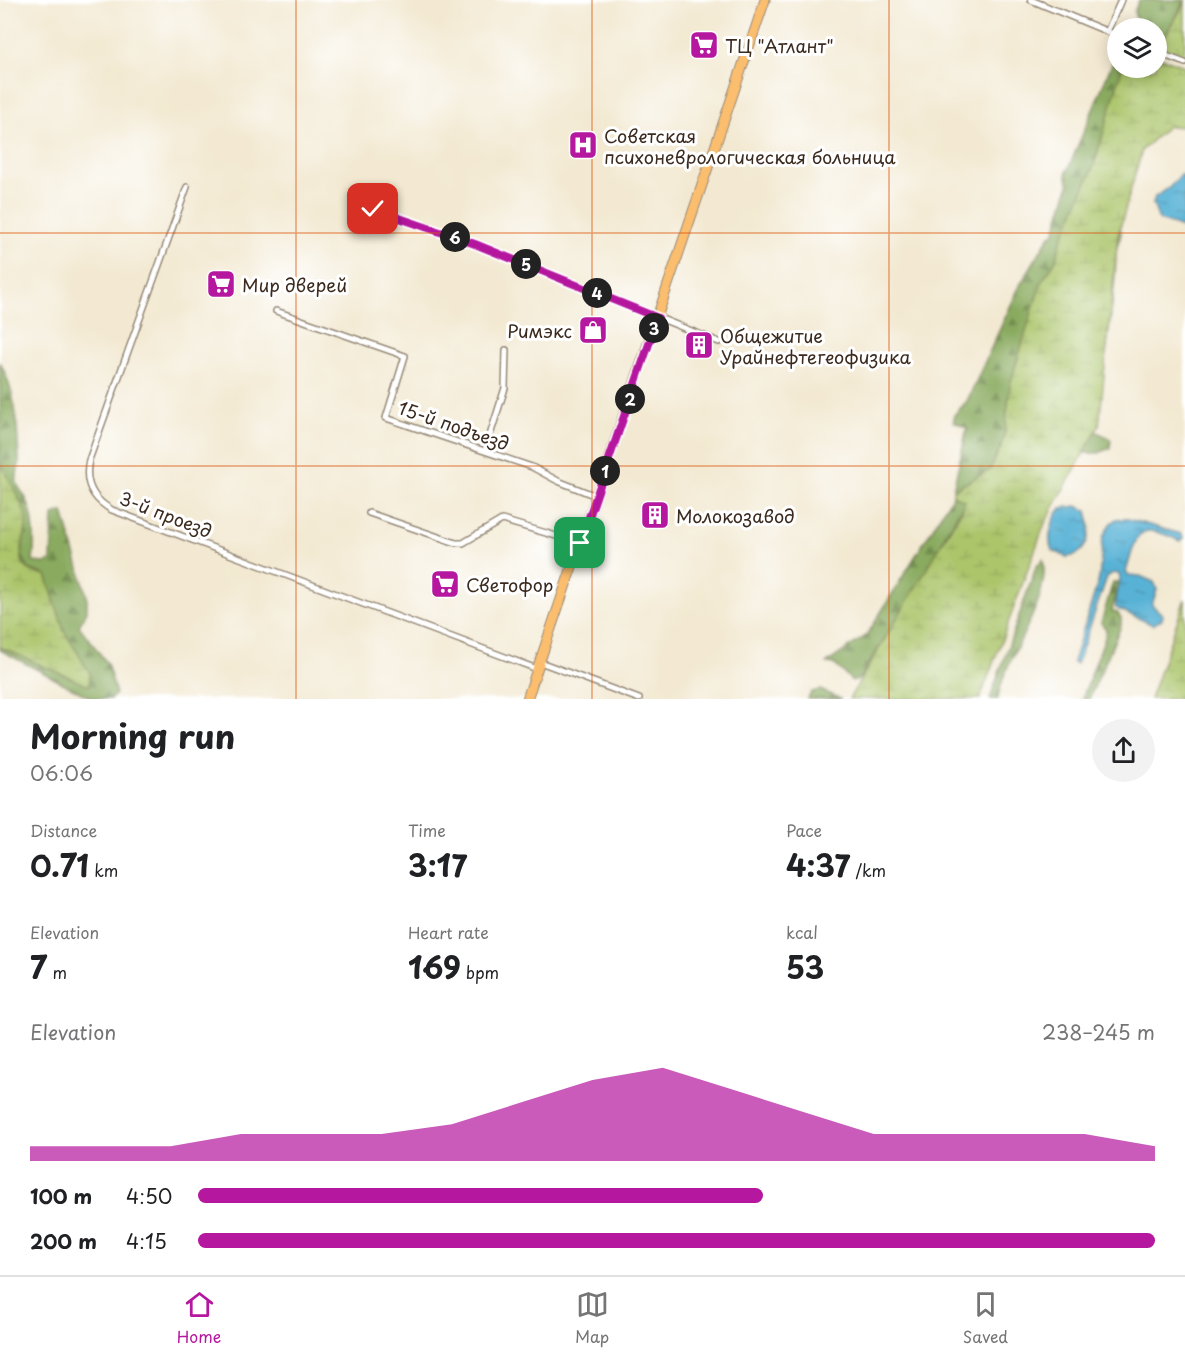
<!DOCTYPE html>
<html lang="en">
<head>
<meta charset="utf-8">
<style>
	body { margin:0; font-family:"Playpen Sans",sans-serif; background:#f2f2f2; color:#202124; height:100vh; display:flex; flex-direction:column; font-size:22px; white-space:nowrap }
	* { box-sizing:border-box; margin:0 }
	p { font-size:20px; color:#757577 }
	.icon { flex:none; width:33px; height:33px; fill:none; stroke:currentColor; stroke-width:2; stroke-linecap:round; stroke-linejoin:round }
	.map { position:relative; height:699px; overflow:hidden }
	.drawer { display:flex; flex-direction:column; background:#fff; flex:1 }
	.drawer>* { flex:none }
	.fabs { position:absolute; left:1107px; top:18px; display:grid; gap:12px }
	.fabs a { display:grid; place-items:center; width:60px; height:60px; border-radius:50%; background:#fff; box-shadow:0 3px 15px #0003; font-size:30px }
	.pin { position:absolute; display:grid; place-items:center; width:51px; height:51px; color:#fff; margin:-26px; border-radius:12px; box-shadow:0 3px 9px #0006 }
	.km { position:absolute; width:30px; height:30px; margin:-15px; border-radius:50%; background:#222; color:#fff; font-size:16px; line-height:30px; text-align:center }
	.round { display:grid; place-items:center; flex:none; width:63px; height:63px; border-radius:32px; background:#f2f2f2 }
	.headline { display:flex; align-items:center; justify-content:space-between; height:102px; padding:0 30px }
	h1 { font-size:33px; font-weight:700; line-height:45px }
	.figures { display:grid; grid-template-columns:repeat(3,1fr); gap:9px; height:102px; padding:6px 30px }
	.figures div { display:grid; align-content:center }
	.figures b { font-size:30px; font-weight:700 }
	.figures small { font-size:16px; font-weight:400 }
	.figures p { font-size:16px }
	.chart { height:168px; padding:12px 30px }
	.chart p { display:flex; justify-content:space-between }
	.chart svg { width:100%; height:108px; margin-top:6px; fill:#b5179e; opacity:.7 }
	ul { padding:0 30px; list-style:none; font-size:20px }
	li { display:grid; grid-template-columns:96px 72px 1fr; align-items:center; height:45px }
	li i { height:15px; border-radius:8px; background:#b5179e }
	.tab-bar { display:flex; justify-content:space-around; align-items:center; height:84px; border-top:2px solid #e0e0e0; background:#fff; font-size:16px; color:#757577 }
	.tab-bar a { display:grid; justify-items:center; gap:3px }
	.tab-bar .active { color:#b5179e }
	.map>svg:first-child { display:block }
	.forest { fill:url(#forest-firs); stroke:#626a3e; stroke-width:1.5 }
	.wetland { fill:url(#wetland-marsh); stroke:#747844; stroke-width:1.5 }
	.water { fill:url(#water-ripples); stroke:#4a6e7a; stroke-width:1.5 }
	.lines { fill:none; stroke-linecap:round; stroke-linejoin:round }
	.minor-casing { stroke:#978a78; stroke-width:8 }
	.primary-casing { stroke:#978a78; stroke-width:11 }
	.minor { stroke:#fff; stroke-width:5 }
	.primary { stroke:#fbbd6e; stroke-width:9 }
	.route-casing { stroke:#fff; stroke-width:12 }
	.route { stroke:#b5179e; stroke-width:8 }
	.grid { fill:none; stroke:#df570d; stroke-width:1.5; stroke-opacity:0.55 }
	.labels { text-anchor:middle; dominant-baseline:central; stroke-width:6; stroke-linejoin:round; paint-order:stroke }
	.poi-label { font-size:18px; fill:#3b2a1e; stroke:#fff; text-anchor:start }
	.street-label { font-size:18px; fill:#3b2a1e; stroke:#fff }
</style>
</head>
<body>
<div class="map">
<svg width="1185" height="699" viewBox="0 0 1185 699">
	<defs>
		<pattern id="forest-firs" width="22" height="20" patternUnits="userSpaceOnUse" patternTransform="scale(1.5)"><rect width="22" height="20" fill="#89aa5f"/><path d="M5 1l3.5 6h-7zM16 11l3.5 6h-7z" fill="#718b4e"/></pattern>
		<pattern id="wetland-marsh" width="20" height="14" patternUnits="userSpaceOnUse" patternTransform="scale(1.5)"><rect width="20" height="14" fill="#acc56b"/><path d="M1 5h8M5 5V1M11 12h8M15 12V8" fill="none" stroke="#95a95c"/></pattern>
		<pattern id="water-ripples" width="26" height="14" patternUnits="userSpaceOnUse" patternTransform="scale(1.5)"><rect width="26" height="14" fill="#58b2d6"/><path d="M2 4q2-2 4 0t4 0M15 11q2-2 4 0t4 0" fill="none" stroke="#4a91ad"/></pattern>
	</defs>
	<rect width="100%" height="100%" fill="#fff"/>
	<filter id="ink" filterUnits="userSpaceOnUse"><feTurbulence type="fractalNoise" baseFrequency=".0167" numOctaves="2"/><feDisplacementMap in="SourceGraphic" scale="12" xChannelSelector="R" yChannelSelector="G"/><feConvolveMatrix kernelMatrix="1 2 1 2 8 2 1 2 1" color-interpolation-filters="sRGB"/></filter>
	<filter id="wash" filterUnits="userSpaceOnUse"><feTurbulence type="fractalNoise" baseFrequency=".008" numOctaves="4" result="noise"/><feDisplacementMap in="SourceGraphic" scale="24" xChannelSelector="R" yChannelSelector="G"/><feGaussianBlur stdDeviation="1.35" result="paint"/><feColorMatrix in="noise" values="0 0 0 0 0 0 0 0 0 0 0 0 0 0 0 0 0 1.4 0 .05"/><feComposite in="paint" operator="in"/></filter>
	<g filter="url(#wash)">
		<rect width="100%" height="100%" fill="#f3e9d2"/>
		<path class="forest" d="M1139 0H1185L1162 41 1157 40 1156 28H1139L1134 12Z
			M1116 54 1118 68H1122L1094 166 1062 239 1055 262 1042 281 1035 302 1010 385 1005 433 1000 449 990 470 953 490 967 428 954 422V415L967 401 1020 285 1050 235 1054 234 1069 185 1066 174Z
			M1120 226C1124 237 1116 243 1116 253 1116 286 1110 316 1107 348L1104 355 1097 311Z
			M0 362C17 395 17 424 19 460 20 467 15 476 17 483 19 490 26 496 28 503 35 519 35 545 33 562L45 563 51 561 53 515 63 512 87 596V611L79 626 107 663 116 694 110 699H93L0 650V647L88 685 90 673 64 631 46 575 28 569 22 562 23 546 0 474Z
			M1093 430 1111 439 1110 448 1099 453H1075Z
			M953 495 965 501 909 601 859 679 852 681 834 664 827 663 867 635Z
			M1043 559C1052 603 1004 655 998 699H990L1036 567Z
			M1113 582H1118L1112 611 1117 612 1121 618V626L1089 699H1082L1105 637 1106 629 1101 623Z
			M820 690 841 699H807L812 692Z"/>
		<path class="wetland" d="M1185 3V58L1166 52 1162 41Z
			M1157 56 1185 66V127L1168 126 1142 150 1118 235 1099 426 1045 523 980 699H849L963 508 965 501 953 495V490L990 470 1000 449 1005 433 1010 385 1035 302 1042 281 1055 262 1062 239 1094 166 1122 68H1156Z
			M0 462C8 480 21 498 26 517 29 532 17 550 23 563 27 572 37 573 46 575L64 631 90 673 89 686 0 647Z
			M1185 599V699H1150Z"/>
		<path class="water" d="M1181 175H1185V229L1159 220 1153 204 1155 197 1169 188Z
			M1077 506 1087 511C1093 529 1089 556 1066 557L1052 550C1046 538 1053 518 1061 508Z
			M1116 519H1128L1181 534 1184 538 1180 541C1137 521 1138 531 1126 572L1128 575 1140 576 1154 582 1157 589 1152 605 1163 615 1162 619 1153 625 1116 608C1113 596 1123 586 1119 574L1113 573 1107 577 1077 664 1073 662 1099 579 1103 537 1110 524Z"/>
	</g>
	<g filter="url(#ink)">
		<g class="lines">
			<g class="minor-casing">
				<path id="minor" d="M1031 0 1118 36
					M1107 32 1121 0
					M1156 52 1185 63
					M187 187 89 460C84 482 92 499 112 510L537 669
					M373 209 475 244 719 342
					M276 311 405 356 386 418 532 467 558 481 596 496
					M485 451 505 388 506 350
					M369 513 456 543H463L502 520 580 543
					M540 662 639 699"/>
			</g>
			<g class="primary-casing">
				<path id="primary" d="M527 699 765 0"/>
			</g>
			<use href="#minor" class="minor"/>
			<use href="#primary" class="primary"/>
		</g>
	</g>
	<g class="lines" filter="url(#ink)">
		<g class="route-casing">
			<path id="route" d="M373 209 475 244 658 318 580 543"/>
		</g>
		<use href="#route" class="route"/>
	</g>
	<path class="grid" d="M296 0V699M592 0V699M889 0V699M0 233H1185M0 466H1185"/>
	<defs>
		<g id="supermarket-square" transform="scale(1.5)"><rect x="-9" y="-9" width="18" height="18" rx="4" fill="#b5179e" stroke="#fff"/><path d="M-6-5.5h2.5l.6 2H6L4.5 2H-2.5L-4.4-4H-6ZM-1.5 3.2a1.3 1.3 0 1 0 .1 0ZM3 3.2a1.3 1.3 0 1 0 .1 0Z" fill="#fff"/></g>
		<g id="hospital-square" transform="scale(1.5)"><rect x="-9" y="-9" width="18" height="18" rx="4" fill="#b5179e" stroke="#fff"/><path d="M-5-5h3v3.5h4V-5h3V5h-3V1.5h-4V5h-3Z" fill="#fff"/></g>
		<g id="shop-square" transform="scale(1.5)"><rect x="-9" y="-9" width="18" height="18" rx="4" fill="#b5179e" stroke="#fff"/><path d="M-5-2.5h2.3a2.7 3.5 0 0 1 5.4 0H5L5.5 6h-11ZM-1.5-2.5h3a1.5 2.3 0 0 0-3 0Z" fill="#fff"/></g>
		<g id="building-square" transform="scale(1.5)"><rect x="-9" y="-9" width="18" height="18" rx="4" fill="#b5179e" stroke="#fff"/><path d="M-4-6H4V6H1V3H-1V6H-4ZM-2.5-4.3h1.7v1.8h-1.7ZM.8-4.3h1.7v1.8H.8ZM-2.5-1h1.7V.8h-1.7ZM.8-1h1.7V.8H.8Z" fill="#fff"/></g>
	</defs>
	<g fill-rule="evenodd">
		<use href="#supermarket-square" x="704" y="45"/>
		<use href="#hospital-square" x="583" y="145"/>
		<use href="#supermarket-square" x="221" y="284"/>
		<use href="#shop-square" x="593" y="330"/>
		<use href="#building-square" x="699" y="345"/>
		<use href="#building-square" x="655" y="515"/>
		<use href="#supermarket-square" x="445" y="584"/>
	</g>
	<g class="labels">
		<g class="poi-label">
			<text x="725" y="45">ТЦ "Атлант"</text>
			<text x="604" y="135">Советская<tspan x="604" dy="21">психоневрологическая больница</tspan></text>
			<text x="242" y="284">Мир дверей</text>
			<text x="572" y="330" text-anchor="end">Римэкс</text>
			<text x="720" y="335">Общежитие<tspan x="720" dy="21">Урайнефтегеофизика</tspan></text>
			<text x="676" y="515">Молокозавод</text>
			<text x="466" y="584">Светофор</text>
		</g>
		<g class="street-label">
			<text transform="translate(454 425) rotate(19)">15-й подъезд</text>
			<text transform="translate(166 514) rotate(21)">3-й проезд</text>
		</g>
	</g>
</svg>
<div class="fabs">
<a><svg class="icon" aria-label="layers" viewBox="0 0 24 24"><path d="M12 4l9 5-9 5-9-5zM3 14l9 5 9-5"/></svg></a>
</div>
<div class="pin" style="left:580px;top:543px;background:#1e9e55"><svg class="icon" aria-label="arrive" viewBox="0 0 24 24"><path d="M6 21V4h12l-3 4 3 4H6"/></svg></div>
<div class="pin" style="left:373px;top:209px;background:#d93025"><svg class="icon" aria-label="check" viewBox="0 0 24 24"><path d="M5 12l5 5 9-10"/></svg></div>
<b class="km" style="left:605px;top:471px">1</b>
<b class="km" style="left:630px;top:399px">2</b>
<b class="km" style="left:654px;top:328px">3</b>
<b class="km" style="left:597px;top:293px">4</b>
<b class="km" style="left:526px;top:264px">5</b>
<b class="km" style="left:455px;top:237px">6</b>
</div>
<section class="drawer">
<div class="headline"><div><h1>Morning run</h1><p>06:06</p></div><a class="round"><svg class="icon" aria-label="share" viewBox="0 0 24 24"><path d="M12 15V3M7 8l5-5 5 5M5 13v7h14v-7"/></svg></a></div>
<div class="figures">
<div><p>Distance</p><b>0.71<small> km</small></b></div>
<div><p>Time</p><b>3:17</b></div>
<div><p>Pace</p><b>4:37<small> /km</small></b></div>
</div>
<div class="figures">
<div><p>Elevation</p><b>7<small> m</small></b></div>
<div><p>Heart rate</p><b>169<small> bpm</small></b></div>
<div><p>kcal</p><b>53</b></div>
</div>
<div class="chart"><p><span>Elevation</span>238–245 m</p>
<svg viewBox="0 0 160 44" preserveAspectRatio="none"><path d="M0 44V38L10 38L20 38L30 33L40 33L50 33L60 29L70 20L80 11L90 6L100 15L110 24L120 33L130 33L140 33L150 33L160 38V44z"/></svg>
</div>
<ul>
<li><b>100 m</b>4:50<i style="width:59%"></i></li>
<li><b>200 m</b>4:15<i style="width:100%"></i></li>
</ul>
</section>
<nav class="tab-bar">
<a class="active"><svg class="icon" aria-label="home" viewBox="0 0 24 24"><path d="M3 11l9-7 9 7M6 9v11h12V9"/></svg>Home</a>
<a><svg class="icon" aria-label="map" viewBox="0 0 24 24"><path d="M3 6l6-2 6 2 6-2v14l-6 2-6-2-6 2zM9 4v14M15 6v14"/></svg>Map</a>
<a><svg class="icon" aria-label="saved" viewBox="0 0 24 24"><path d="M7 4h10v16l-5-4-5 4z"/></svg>Saved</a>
</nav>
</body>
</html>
